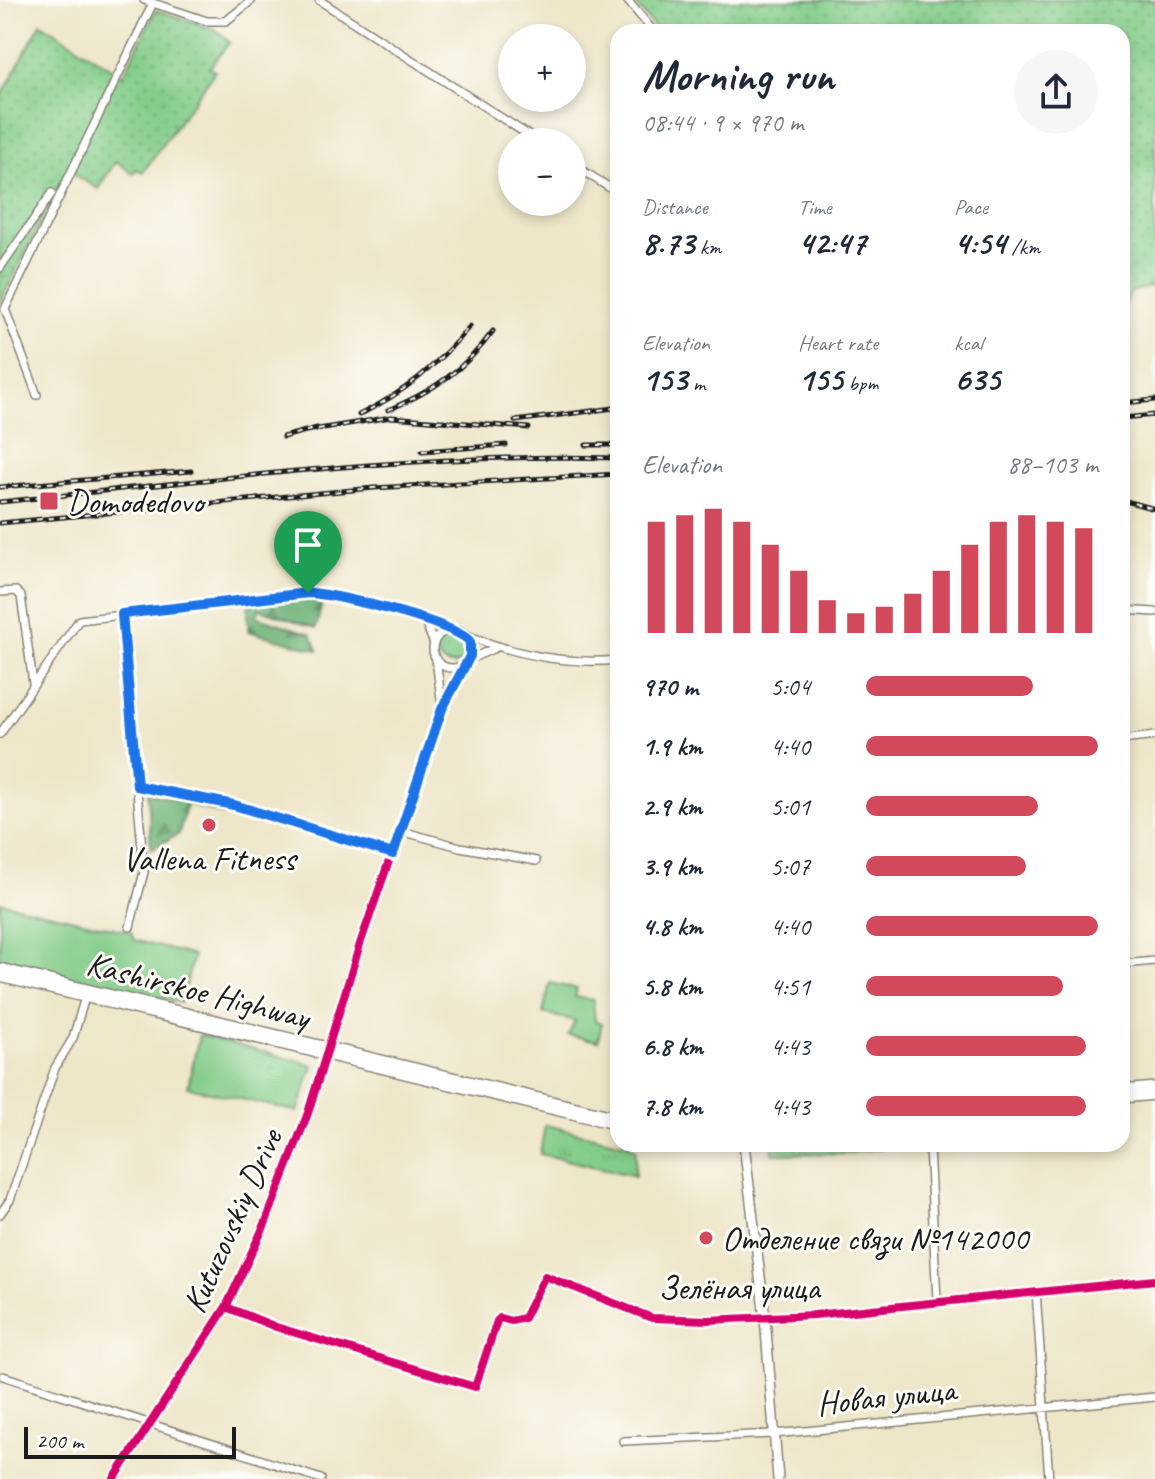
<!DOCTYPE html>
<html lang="en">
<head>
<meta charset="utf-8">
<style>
	body { margin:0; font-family:Caveat,sans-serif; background:#f6f6f7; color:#1f2937; height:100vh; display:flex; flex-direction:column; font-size:30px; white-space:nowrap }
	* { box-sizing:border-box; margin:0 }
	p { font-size:26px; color:#747a83 }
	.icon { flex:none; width:44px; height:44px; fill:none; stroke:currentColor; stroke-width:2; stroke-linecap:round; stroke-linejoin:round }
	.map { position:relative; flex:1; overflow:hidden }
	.details { position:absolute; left:610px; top:24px; width:520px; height:1128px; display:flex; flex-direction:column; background:#fff; border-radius:24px; box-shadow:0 4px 12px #0003 }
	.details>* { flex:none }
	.controls { position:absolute; left:498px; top:24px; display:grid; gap:16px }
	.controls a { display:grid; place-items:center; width:88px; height:88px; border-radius:50%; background:#fff; box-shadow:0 4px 12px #0003; font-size:40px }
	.scale { position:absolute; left:24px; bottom:20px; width:212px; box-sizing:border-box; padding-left:8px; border:4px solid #1c1c1c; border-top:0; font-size:22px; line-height:28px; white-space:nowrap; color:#1c1c1c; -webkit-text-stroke:6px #fdfcf7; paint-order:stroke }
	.pin { position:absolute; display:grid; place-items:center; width:68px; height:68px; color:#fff; margin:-82px -34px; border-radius:50% 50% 50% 0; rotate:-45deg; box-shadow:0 0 8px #0007 }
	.pin .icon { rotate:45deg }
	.round { display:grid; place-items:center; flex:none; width:84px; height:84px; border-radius:42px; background:#f6f6f7 }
	.head { display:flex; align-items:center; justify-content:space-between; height:136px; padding:0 32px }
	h1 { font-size:44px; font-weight:700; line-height:60px }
	.stats { display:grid; grid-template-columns:repeat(3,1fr); gap:12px; height:136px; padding:8px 32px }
	.stats div { display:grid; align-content:center }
	.stats b { font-size:34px; font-weight:700 }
	.stats small { font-size:22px; font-weight:400 }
	.stats p { font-size:22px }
	.chart { height:224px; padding:16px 32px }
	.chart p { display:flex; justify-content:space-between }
	.chart svg { width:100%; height:144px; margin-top:8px; stroke:#d1495b; stroke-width:6 }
	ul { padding:0 32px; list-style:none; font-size:26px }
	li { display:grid; grid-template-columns:128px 96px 1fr; align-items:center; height:60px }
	li i { height:20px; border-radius:10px; background:#d1495b }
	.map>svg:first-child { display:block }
	.grass { fill:url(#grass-tufts); stroke:#507452; stroke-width:2 }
	.forest { fill:url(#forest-firs); stroke:#436648; stroke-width:2 }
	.park { fill:#83cc89; stroke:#507452; stroke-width:2 }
	.garden { fill:url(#garden-dots); stroke:#507452; stroke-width:2 }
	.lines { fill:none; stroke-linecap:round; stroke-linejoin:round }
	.minor-casing { stroke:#858172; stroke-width:10 }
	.major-casing { stroke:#858172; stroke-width:12 }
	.minor { stroke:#fff; stroke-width:7 }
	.major { stroke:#fff; stroke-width:9 }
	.rail-casing { stroke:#1c1c1c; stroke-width:5 }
	.rail { stroke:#fdfcf7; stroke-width:2; stroke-dasharray:6; stroke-linecap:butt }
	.cycleway-casing { stroke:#fdfcf7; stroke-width:13 }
	.cycleway { stroke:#d6006c; stroke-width:8 }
	.route-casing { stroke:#fff; stroke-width:16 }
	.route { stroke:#1a73e8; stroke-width:10 }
	.poi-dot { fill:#d1495b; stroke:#fdfcf7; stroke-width:3 }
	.labels { text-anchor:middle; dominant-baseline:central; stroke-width:6; stroke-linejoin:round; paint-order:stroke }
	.poi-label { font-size:34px; fill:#1c1c1c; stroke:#fdfcf7; text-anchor:start }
	.street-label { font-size:34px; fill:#1c1c1c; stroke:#fdfcf7 }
</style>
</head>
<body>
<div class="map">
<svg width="1155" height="1479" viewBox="0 0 1155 1479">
	<defs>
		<pattern id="grass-tufts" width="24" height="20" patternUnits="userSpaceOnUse" patternTransform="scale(2)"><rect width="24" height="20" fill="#83cc89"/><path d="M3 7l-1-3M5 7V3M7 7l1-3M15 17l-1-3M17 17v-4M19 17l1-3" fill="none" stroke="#71af76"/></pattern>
		<pattern id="forest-firs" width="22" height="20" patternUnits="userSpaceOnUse" patternTransform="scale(2)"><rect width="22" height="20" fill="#6ab075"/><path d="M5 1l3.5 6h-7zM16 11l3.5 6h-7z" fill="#568e5f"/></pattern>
		<pattern id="garden-dots" width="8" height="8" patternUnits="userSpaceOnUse" patternTransform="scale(2)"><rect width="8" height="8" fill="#83cc89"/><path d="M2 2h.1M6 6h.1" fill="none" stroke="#71af76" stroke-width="1.8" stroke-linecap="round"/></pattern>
	</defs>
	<rect width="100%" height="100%" fill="#fdfcf7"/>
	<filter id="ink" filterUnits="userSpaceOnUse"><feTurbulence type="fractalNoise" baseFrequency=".0125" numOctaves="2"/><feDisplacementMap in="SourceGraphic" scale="16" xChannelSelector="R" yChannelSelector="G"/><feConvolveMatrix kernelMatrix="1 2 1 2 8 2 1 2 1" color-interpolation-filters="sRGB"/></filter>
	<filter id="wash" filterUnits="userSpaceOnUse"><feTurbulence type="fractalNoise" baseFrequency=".006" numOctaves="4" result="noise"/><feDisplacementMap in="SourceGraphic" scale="32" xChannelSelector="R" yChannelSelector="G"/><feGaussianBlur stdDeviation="1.8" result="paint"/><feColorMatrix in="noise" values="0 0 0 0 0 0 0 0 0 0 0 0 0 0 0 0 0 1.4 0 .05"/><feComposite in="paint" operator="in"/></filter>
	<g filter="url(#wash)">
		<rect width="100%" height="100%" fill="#eee6c9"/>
		<path class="grass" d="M436 649a16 16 0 1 1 32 0a16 16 0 1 1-32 0Z
			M545 1125 628 1144 636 1149 635 1176 540 1154Z
			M773 1144H912L851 1153 773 1154Z"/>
		<path class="forest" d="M323 600 316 628 260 609 256 616 311 634 318 650 248 631V607L258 601Z
			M148 793 230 810 223 815 187 804 179 834 151 849Z"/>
		<path class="park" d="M0 902 131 932 134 940 193 956 181 1003 0 961Z
			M550 983 577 989 575 997 593 1000 595 1021 602 1023 598 1041 568 1035 575 1021 543 1013Z
			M199 1035 313 1065 298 1112 188 1087Z"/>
		<path class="garden" d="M632 0H1155V279L1152 286 1131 292 1122 309V32H658Z
			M156 10 215 29 230 42 209 68 215 71 143 172 136 169 133 174 116 161 98 189 67 170 0 303V99L41 23 123 75Z"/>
	</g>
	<g filter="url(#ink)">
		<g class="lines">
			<g class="minor-casing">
				<path id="minor" d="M144 0 207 21H226L252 0
					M319 0 539 142
					M627 0 654 32
					M572 164 618 193
					M0 268 52 193
					M37 395 5 309 153 3
					M0 592 16 591 21 596 33 683
					M1122 610 1155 612
					M122 614 144 872 130 927
					M425 622 434 644
					M433 649a19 19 0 1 1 38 0a19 19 0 1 1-38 0Z
					M464 634C513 654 565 665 618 660
					M436 659 442 707
					M470 659 495 648
					M0 734 79 620 312 593 359 600 453 630
					M1122 740 1155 736
					M137 786 241 807 393 854
					M401 831 460 847 536 861
					M1122 964 1155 961
					M929 1147 937 1300
					M0 1214 10 1200 55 1068 73 1038 85 997
					M1036 1291 1049 1479
					M226 1307 276 1327 475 1387 497 1321 500 1318 511 1321 524 1318 545 1276 652 1318 708 1320 814 1315 1155 1280
					M3 1376 321 1479
					M623 1441 774 1434 1155 1397
					M114 1479 226 1307 265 1224 308 1113 360 944 442 709 464 664"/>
			</g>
			<g class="major-casing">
				<path id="major" d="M0 968 618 1117
					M0 977 618 1125
					M1122 1090 1155 1087
					M1122 1098 1155 1095
					M744 1144 765 1318 778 1479"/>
			</g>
			<use href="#minor" class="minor"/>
			<use href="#major" class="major"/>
			<g class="rail-casing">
				<path id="rail" d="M1122 403 1155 400
					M388 410C431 392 466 369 493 331
					M359 415C407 391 435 367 470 326
					M1122 418 1155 415
					M515 421 614 408
					M306 431 391 417 529 428
					M283 437 317 428
					M586 445H618
					M422 451 506 445
					M0 487 191 471
					M1122 500 1155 509
					M0 502C205 481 412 452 618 458
					M0 523 374 488 618 474"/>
			</g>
			<use href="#rail" class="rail"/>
			<g class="cycleway-casing">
				<path id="cycleway" d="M226 1307 276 1327 475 1387 497 1321 500 1318 511 1321 524 1318 545 1276 652 1318 708 1320 814 1315 1155 1280
					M114 1479 226 1307 265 1224 308 1113 360 944 442 709 464 664"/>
			</g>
			<use href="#cycleway" class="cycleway"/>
		</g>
	</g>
	<g class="lines" filter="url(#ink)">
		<g class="route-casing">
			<path id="route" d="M308 593C334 593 459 624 470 642V656L442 709 393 854 234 805 137 786 122 614Z"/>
		</g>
		<use href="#route" class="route"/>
	</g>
	<g class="poi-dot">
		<rect x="39" y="491" width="20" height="20" rx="4"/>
		<circle cx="209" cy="825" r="8"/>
		<circle cx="706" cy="1238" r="8"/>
	</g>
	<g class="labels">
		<g class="poi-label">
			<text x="67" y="501">Domodedovo</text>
			<text x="209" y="858" text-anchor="middle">Vallena Fitness</text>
			<text x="722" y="1238">Отделение связи №142000</text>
		</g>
		<g class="street-label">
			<text transform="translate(198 990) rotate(14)">Kashirskoe Highway</text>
			<text transform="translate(232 1221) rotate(-66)">Kutuzovskiy Drive</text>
			<text x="739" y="1287">Зелёная улица</text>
			<text transform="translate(886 1396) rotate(-6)">Новая улица</text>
		</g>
	</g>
</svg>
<div class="controls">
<a>+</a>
<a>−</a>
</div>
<div class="scale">200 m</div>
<div class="pin" style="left:308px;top:593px;background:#1e9e55"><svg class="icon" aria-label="arrive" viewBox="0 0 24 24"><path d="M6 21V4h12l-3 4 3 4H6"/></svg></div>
<section class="details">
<div class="head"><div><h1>Morning run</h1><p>08:44 · 9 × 970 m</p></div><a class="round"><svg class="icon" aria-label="share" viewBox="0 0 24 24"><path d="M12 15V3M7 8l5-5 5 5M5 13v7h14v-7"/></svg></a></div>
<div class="stats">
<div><p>Distance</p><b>8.73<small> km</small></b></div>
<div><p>Time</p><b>42:47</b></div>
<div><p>Pace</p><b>4:54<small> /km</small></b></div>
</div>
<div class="stats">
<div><p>Elevation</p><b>153<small> m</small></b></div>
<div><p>Heart rate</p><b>155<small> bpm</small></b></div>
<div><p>kcal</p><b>635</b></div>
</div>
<div class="chart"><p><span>Elevation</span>88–103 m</p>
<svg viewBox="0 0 160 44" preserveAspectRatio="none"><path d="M5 44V10M15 44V8M25 44V6M35 44V10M45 44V17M55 44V25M65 44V34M75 44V38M85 44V36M95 44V32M105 44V25M115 44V17M125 44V10M135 44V8M145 44V10M155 44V12"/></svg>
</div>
<ul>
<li><b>970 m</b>5:04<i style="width:72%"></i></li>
<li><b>1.9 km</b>4:40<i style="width:100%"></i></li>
<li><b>2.9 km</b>5:01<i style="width:74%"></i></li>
<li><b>3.9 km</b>5:07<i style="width:69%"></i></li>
<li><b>4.8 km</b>4:40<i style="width:100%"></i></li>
<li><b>5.8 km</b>4:51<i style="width:85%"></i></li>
<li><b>6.8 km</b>4:43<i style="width:95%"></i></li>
<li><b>7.8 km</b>4:43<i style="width:95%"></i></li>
</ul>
</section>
</div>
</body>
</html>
